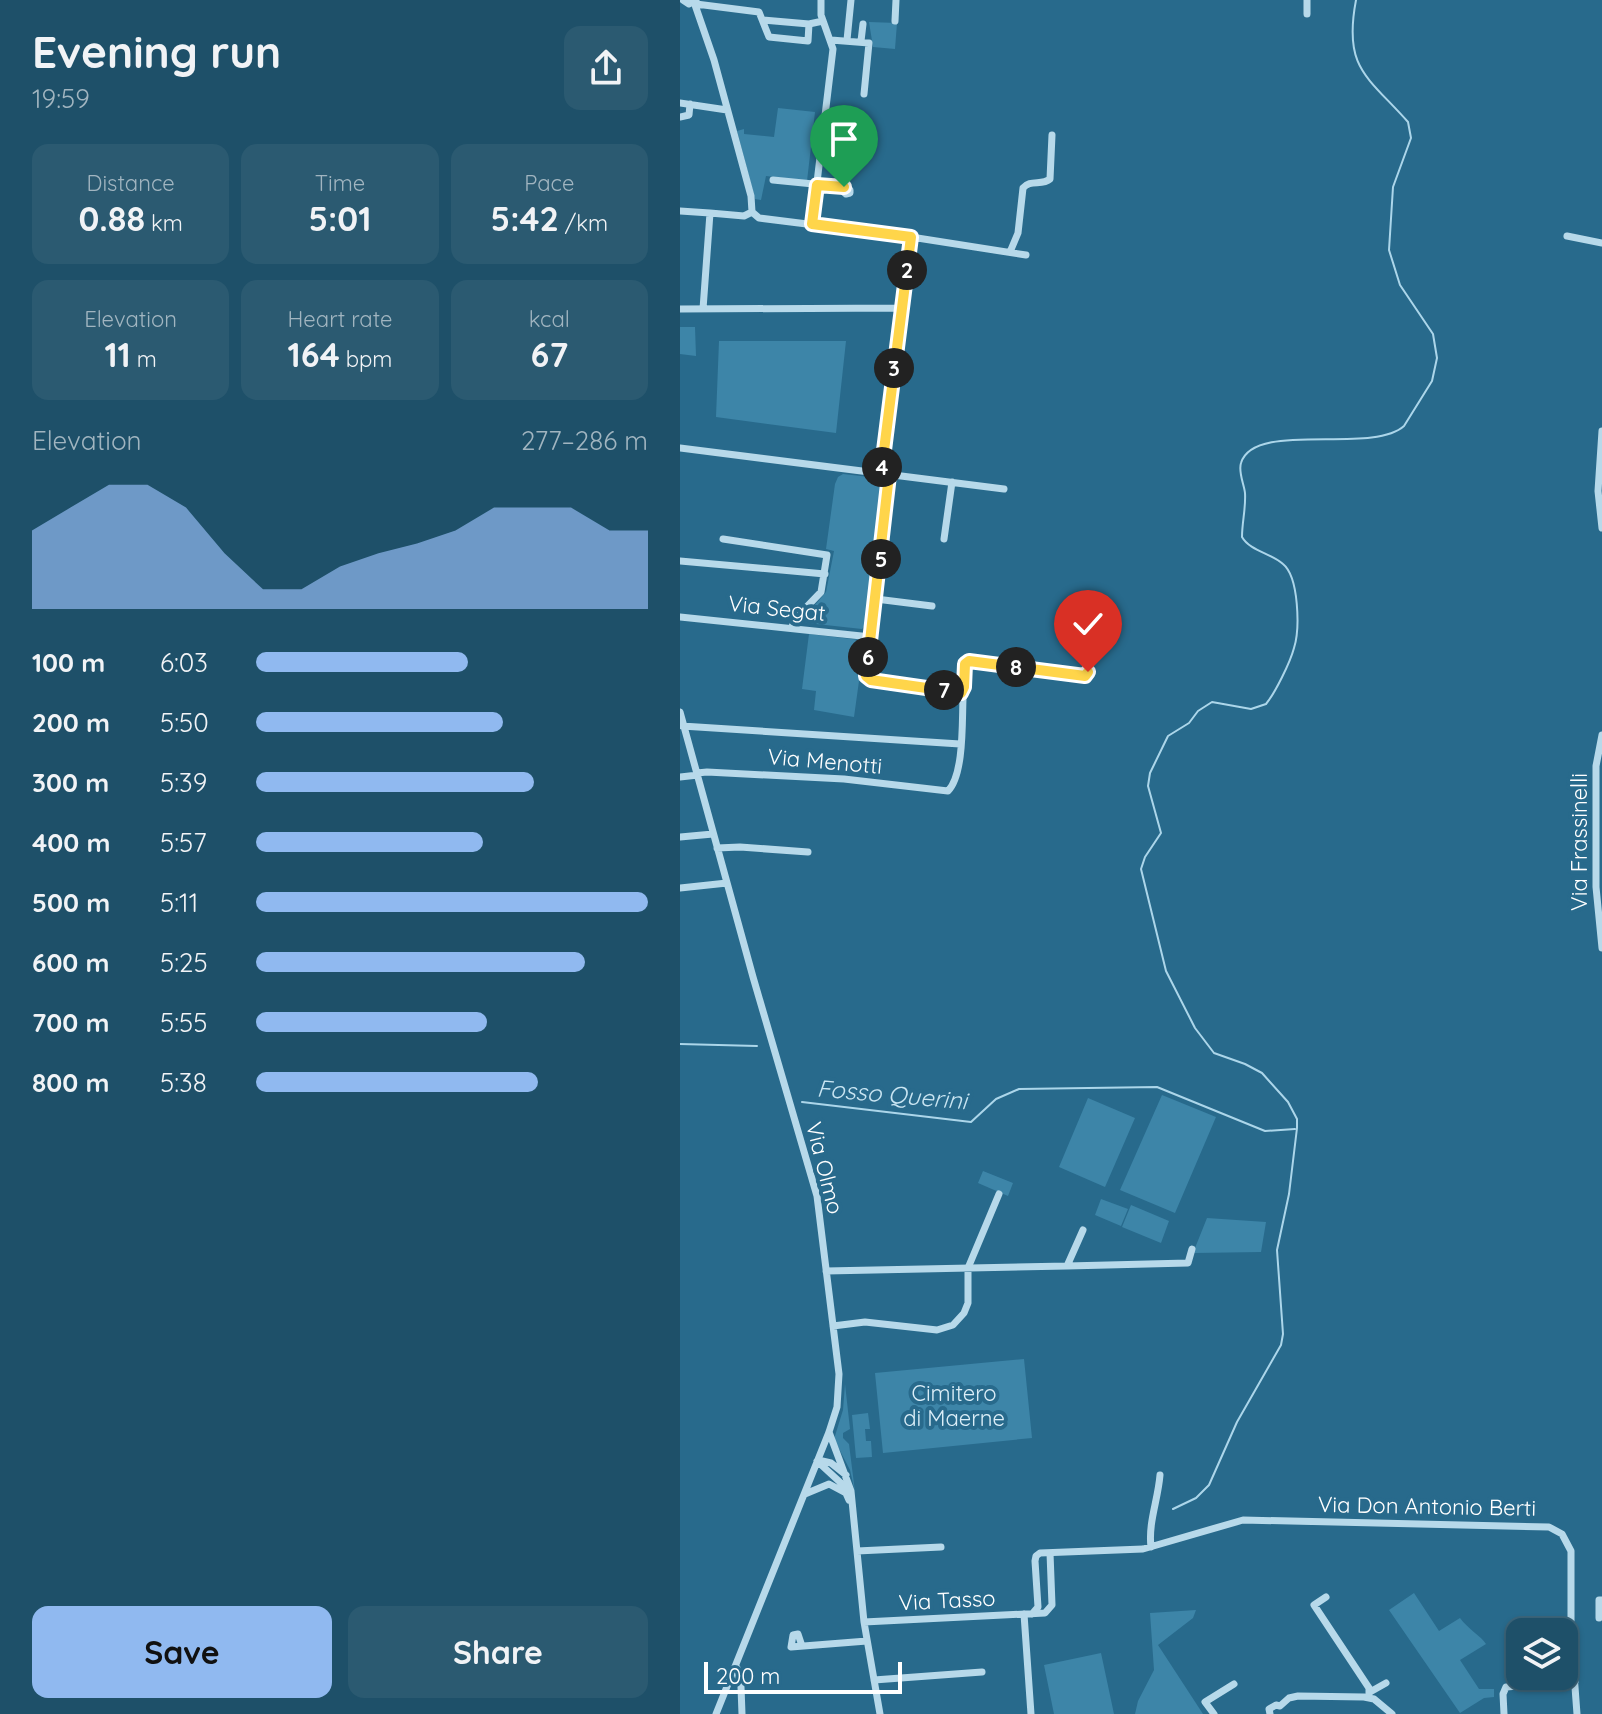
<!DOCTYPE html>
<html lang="en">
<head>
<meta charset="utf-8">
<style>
	body { margin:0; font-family:Quicksand,sans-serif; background:#2b5a71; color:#f1f3f6; height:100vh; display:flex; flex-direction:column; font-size:30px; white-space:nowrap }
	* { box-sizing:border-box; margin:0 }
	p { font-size:26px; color:#a1b5c0 }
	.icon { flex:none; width:44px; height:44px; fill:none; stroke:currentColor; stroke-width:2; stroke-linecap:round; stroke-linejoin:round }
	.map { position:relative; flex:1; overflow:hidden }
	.details { display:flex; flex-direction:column; background:#1e5069; width:680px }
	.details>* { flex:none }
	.controls { position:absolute; left:826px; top:1618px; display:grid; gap:16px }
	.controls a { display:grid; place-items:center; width:72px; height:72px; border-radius:16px; background:#1e5069; box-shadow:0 2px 6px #0004,0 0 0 2px #3c677d; font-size:40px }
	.scale { position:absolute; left:24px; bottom:20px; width:198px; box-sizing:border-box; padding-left:8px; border:4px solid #fff; border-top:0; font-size:22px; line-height:28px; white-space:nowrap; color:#fff; -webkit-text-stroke:6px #286a8c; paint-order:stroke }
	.pin { position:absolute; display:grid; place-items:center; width:68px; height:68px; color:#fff; margin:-82px -34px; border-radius:50% 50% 50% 0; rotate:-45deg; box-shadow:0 0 8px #0007 }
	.pin .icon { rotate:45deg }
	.km { position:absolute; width:40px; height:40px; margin:-20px; border-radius:50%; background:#222; color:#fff; font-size:22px; line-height:40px; text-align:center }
	.round { display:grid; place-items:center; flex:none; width:84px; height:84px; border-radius:16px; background:#2b5a71 }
	.overview { display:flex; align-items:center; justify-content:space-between; height:136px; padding:0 32px }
	h1 { font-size:44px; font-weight:800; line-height:60px }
	.figures { display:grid; grid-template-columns:repeat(3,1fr); gap:12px; height:136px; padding:8px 32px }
	.figures div { display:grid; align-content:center; border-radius:16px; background:#2b5a71; text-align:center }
	.figures b { font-size:34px; font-weight:800 }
	.figures small { font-size:22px; font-weight:400 }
	.figures p { font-size:22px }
	.chart { height:224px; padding:16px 32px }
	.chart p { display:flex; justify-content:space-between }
	.chart svg { width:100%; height:144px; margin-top:8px; fill:#90b9f0; opacity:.7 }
	.primary-button { display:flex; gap:16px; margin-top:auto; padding:16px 32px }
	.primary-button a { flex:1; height:92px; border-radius:16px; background:#90b9f0; color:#111; font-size:32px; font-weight:800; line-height:92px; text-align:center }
	.primary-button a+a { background:#2b5a71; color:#f1f3f6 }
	ul { padding:0 32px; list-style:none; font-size:26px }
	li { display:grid; grid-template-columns:128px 96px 1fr; align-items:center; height:60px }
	li i { height:20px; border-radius:10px; background:#90b9f0 }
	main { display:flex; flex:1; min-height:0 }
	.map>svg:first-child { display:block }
	.green { fill:#3d85a8 }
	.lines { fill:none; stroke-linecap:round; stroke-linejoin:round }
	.stream { stroke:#acd6ea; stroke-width:2 }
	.minor { stroke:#b7d9ea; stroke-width:7 }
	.route-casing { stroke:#fff; stroke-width:16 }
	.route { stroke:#ffd54a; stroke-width:10 }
	.labels { text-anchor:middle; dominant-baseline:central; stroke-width:8; stroke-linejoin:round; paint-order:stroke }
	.street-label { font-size:22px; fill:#fff; stroke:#286a8c }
	.park-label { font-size:22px; fill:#dbeef8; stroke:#286a8c }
	.water-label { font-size:24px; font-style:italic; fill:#c9e5f2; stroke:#286a8c }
</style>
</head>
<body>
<main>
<section class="details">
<div class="overview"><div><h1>Evening run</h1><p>19:59</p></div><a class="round"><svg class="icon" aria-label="share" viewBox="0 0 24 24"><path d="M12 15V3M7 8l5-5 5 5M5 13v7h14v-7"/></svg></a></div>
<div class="figures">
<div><p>Distance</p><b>0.88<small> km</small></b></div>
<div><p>Time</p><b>5:01</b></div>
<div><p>Pace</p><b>5:42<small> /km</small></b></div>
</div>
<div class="figures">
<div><p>Elevation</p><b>11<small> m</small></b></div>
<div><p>Heart rate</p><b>164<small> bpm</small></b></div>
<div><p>kcal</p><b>67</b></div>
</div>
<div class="chart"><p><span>Elevation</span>277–286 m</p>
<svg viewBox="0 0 160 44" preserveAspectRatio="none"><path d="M0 44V20L10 13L20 6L30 6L40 13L50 27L60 38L70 38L80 31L90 27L100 24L110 20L120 13L130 13L140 13L150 20L160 20V44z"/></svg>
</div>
<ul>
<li><b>100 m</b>6:03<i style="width:54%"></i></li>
<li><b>200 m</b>5:50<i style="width:63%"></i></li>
<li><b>300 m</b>5:39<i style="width:71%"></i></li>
<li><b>400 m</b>5:57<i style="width:58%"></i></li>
<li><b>500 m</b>5:11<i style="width:100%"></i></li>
<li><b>600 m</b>5:25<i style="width:84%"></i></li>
<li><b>700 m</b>5:55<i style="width:59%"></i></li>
<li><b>800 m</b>5:38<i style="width:72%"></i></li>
</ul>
<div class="primary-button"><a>Save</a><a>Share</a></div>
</section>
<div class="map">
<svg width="922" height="1714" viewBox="0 0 922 1714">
	<rect width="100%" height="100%" fill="#286a8c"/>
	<path class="green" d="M189 22 217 23 215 49 193 47Z
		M98 108 135 112 127 181 86 176 81 200 75 199 57 131 64 129V134L94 137Z
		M0 327H15L16 356 0 354Z
		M39 341H166L156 433 36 417Z
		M163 474 198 478 203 485 186 624 182 629 127 623 122 620 146 592 154 551 146 549 155 484 158 477Z
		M129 634 180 640 184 645 174 717 134 710 136 691 122 689Z
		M482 1095 536 1117 495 1213 440 1190Z
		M408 1098 455 1118 425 1187 379 1167Z
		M303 1171 333 1183 328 1196 298 1183Z
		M421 1199 448 1209 441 1226 415 1215Z
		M451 1205 489 1221 481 1243 442 1227Z
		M527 1218 586 1222 581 1252 513 1253Z
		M344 1359 352 1438 203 1453 195 1373Z
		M165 1384 170 1429 163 1433V1438L169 1444 175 1492 170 1470 154 1439 163 1410Z
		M188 1413 190 1429H185L186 1441H191L192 1457 176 1458 172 1415Z
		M734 1593 759 1631 780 1618C788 1629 801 1636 806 1644L780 1660 799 1689H814V1697L804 1698 780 1713 709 1610Z
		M516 1610 513 1618 478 1645 523 1714H455L458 1701 474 1670 470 1613Z
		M421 1653 434 1714H374L364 1665Z"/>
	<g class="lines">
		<path class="stream" d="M0 1044 77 1046
			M122 1102 291 1122 316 1099 339 1089 477 1087 585 1131 615 1129
			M493 1509 516 1498 529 1485 557 1422 601 1345 603 1334 597 1250 609 1194 617 1128V1119L608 1102 582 1073 565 1064 534 1053 515 1028 486 971 461 869 465 857 481 833 468 786 470 773 488 736 509 723 518 711 532 702 571 709 586 704C595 693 610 663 614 648 620 629 619 577 603 564 591 553 570 551 562 537 562 522 566 508 565 493 564 484 558 472 561 463 574 420 692 455 724 426L752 381 757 358 753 334 720 285 709 250 713 187 731 138 728 122C687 76 663 68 676 0"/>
		<path class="minor" d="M3 0 9 4 16 0
			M627 0V14
			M14 2 34 60 71 196 72 212
			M16 4 79 12 89 37 128 41 129 24 143 21
			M83 20 129 24
			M215 21 216 0
			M151 40 189 43 184 94
			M167 40 171 0
			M181 41 183 24
			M0 103 47 110
			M0 117 9 115 10 104
			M93 180 164 187 170 190V193L166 194 159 188
			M0 211 30 213
			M132 224 153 49 141 15V0
			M887 236 922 243
			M330 252 338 233 343 188C350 179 362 186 370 179L372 135
			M0 309 222 308
			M23 309 30 213 64 216 72 212 79 218 231 237 346 255
			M922 431 918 491 922 528
			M0 448 324 489
			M201 474 231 237
			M209 475 186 676 191 680 281 693
			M43 539 147 555 141 592 115 619 112 627
			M264 539 272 482
			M0 561 145 574
			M196 599 252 606
			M0 617 191 637
			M0 712 73 977 137 1196 159 1374 157 1407 149 1432 36 1714
			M2 726 280 744
			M922 735 916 766V887L922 948
			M17 773 27 772 164 779 268 791C284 775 282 722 283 699L281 693 284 687 286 663 296 661 405 676 408 672 412 646
			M0 777 18 775
			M0 837 33 834
			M37 848 60 847 128 852
			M0 888 47 883
			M387 1266 508 1263 512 1249
			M146 1271 387 1266 403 1230
			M153 1326 185 1322 257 1330 273 1325 284 1313 288 1303V1268L319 1194
			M149 1432 171 1491 184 1622 200 1714
			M138 1460 151 1463 166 1475
			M137 1461 162 1484 169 1500
			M125 1494 149 1484 164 1492
			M471 1547C468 1523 478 1500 480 1475
			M177 1551 261 1547
			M646 1597 634 1605 689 1688V1698
			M344 1614 351 1714
			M352 1614 358 1607 355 1561 356 1556 360 1553 463 1549 563 1520 869 1527 882 1534 891 1551V1633L897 1714
			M919 1618V1600H922
			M184 1622 365 1613 372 1605 370 1553
			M122 1646 118 1634 113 1635 111 1647 187 1641
			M57 1668 61 1687 62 1714
			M194 1680 302 1672
			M690 1692 706 1683
			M534 1714 525 1702 554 1684
			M590 1714 589 1709 596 1705 600 1706 609 1698 618 1696 684 1697 694 1699 712 1714
			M824 1714 823 1694 826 1687 895 1682"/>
	</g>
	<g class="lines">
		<g class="route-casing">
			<path id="route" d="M164 187 137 185 132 224 231 237 201 474 209 475 186 676 191 680 281 693 284 687 285 664 289 661 405 676 408 672"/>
		</g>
		<use href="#route" class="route"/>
	</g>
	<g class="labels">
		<g class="street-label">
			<text transform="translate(97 608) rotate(6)">Via Segat</text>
			<text transform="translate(145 761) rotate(5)">Via Menotti</text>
			<text transform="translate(899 842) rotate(-90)">Via Frassinelli</text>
			<text transform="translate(145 1168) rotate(76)">Via Olmo</text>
			<text transform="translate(747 1506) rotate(1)">Via Don Antonio Berti</text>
			<text transform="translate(267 1600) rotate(-3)">Via Tasso</text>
		</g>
		<g class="park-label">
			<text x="274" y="1393">Cimitero<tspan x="274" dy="25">di Maerne</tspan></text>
		</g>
		<g class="water-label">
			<text transform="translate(212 1094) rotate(5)">Fosso Querini</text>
		</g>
	</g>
</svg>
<div class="controls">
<a><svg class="icon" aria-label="layers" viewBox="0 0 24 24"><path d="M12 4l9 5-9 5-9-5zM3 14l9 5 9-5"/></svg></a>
</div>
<div class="scale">200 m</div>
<div class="pin" style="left:164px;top:187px;background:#1e9e55"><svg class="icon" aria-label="arrive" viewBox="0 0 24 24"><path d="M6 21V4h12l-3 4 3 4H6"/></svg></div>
<div class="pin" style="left:408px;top:672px;background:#d93025"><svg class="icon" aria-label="check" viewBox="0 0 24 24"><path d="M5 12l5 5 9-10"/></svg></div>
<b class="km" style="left:227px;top:270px">2</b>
<b class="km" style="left:214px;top:368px">3</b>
<b class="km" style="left:202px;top:467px">4</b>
<b class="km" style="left:201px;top:559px">5</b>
<b class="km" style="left:188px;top:657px">6</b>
<b class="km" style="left:264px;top:690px">7</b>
<b class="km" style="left:336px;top:667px">8</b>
</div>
</main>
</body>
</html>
